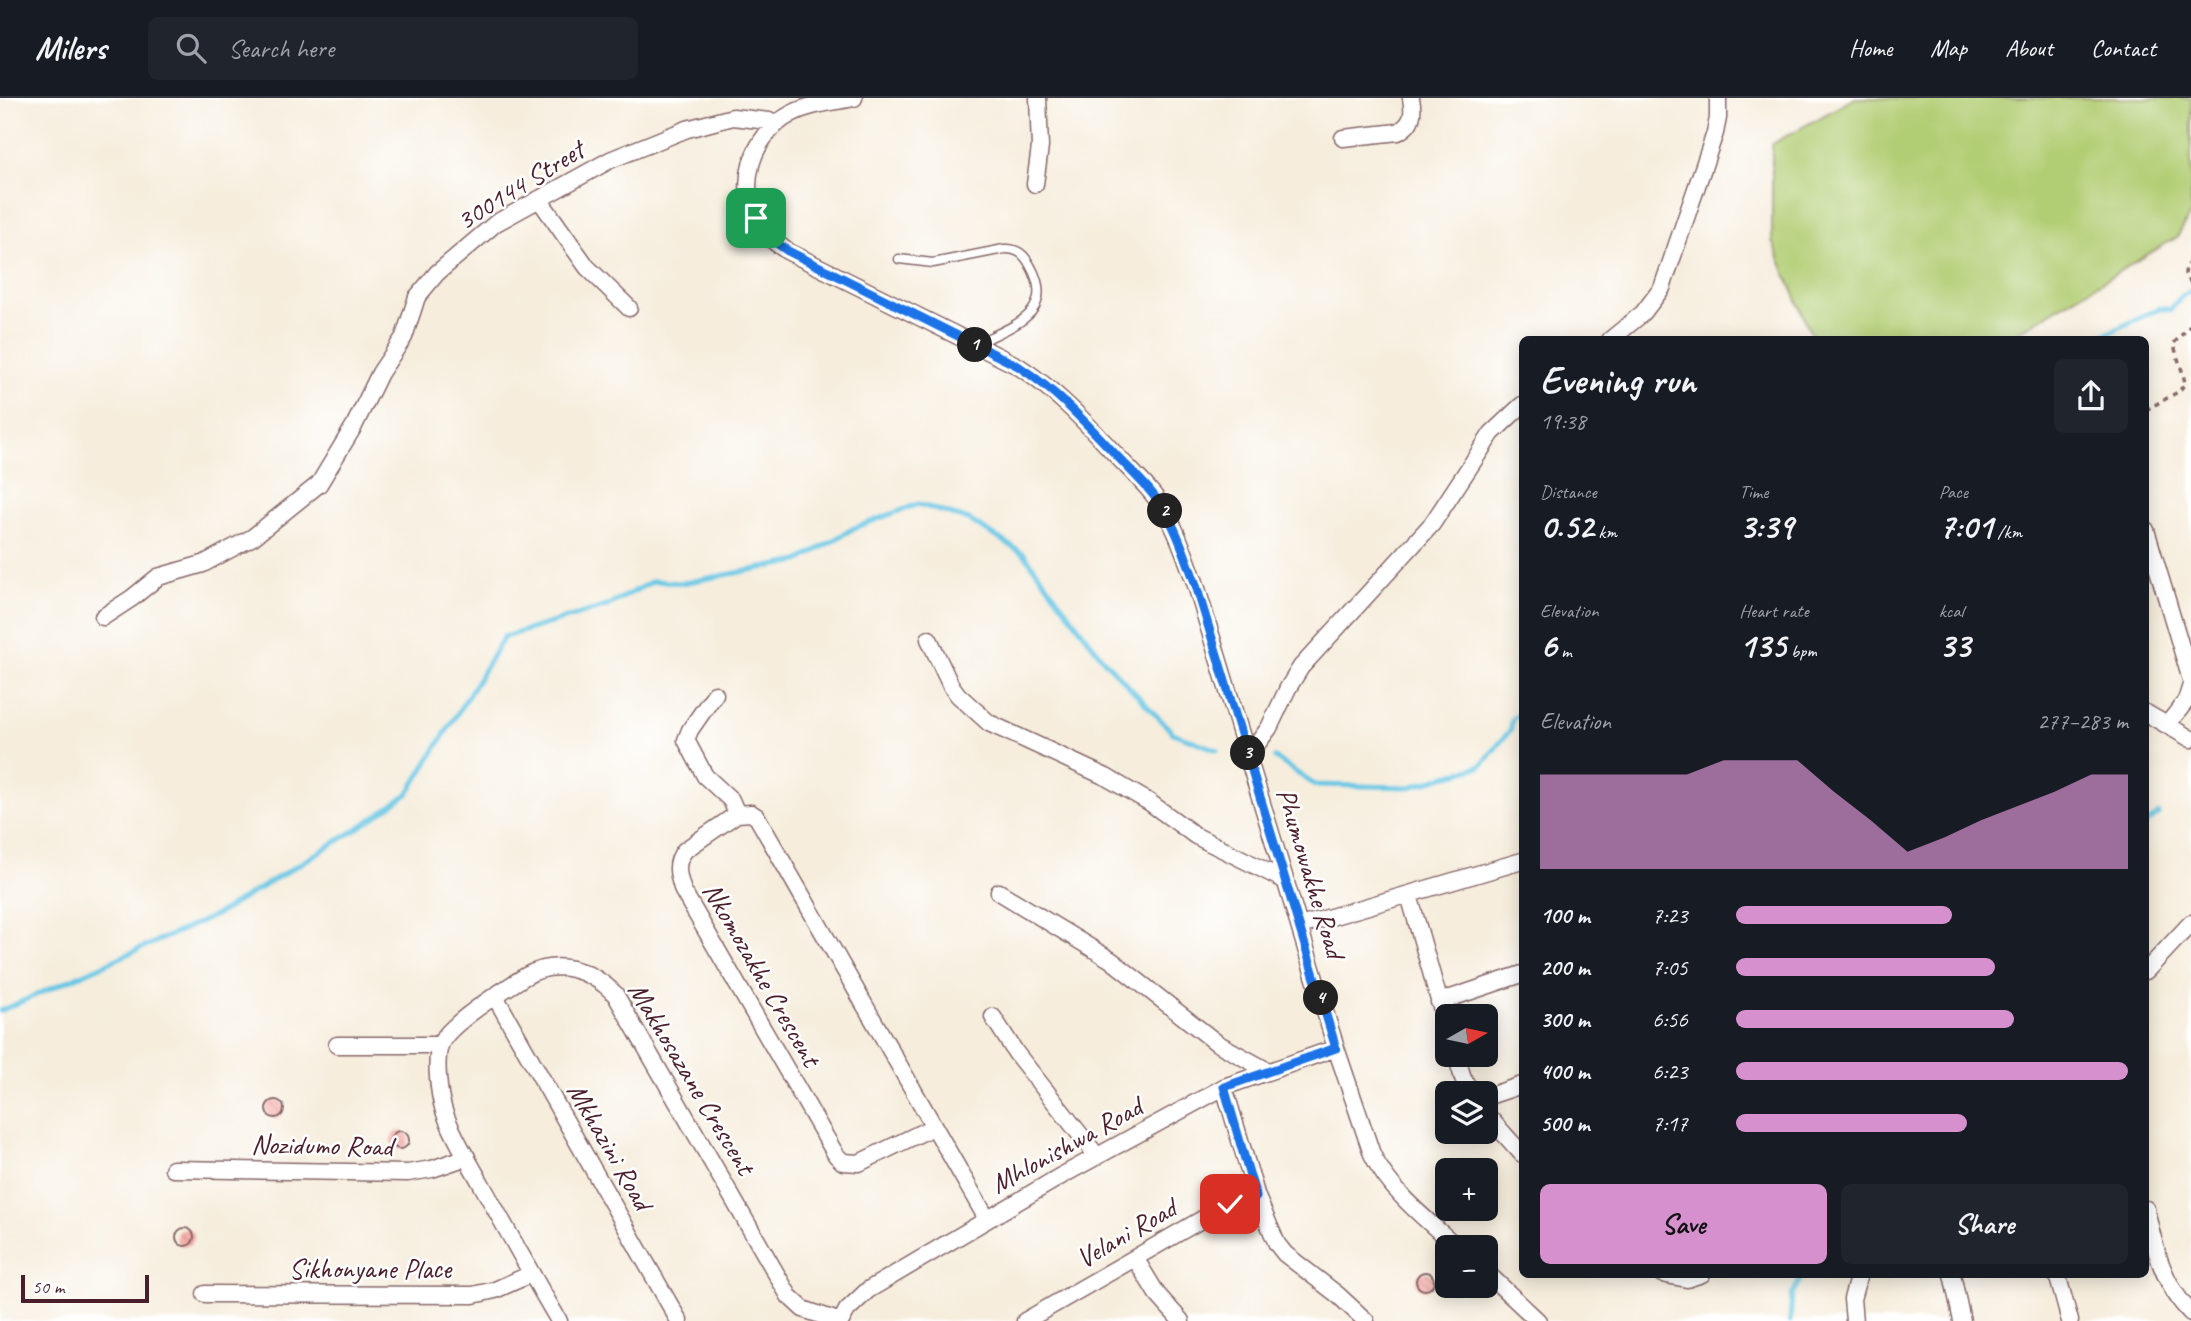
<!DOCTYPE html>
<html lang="en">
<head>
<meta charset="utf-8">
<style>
	body { margin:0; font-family:Caveat,sans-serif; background:#20242c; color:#f1f3f6; height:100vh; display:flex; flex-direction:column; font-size:26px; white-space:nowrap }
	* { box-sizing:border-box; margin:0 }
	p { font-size:23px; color:#9ea1a6 }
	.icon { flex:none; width:38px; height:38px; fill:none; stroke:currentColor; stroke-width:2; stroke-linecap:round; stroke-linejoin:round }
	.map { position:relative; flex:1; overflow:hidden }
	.sheet { position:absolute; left:1519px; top:238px; width:630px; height:942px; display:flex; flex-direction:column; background:#171b24; border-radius:10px; box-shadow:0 4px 18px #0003 }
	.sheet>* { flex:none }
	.needle { width:46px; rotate:81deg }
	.controls { position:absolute; left:1435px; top:906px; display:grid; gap:14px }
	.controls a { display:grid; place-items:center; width:63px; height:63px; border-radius:10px; background:#171b24; box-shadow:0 4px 18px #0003; font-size:35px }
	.scale { position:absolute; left:21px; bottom:18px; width:128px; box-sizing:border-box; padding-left:7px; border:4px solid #4a1f2b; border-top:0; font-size:19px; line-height:24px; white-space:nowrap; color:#4a1f2b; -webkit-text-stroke:5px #fff; paint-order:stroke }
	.pin { position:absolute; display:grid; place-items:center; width:60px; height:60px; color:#fff; margin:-30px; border-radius:14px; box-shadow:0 4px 10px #0006 }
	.km { position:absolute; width:35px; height:35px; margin:-18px; border-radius:50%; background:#222; color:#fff; font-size:19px; line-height:35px; text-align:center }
	.round { display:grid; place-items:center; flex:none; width:74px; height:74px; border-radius:10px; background:#20242c }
	.summary { display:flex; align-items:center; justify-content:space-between; height:119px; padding:0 21px }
	h1 { font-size:38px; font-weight:700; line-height:52px }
	.figures { display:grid; grid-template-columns:repeat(3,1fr); gap:10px; height:119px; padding:7px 21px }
	.figures div { display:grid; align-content:center }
	.figures b { font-size:35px; font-weight:700 }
	.figures small { font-size:19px; font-weight:400 }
	.figures p { font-size:19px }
	.chart { height:196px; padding:14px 21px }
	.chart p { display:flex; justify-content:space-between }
	.chart svg { width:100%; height:126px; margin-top:7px; fill:#d690ce; opacity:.7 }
	.action { display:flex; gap:14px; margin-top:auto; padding:14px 21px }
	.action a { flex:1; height:80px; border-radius:10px; background:#d690ce; color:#111; font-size:28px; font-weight:700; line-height:80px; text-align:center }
	.action a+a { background:#20242c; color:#f1f3f6 }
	ul { padding:0 21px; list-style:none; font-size:23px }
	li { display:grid; grid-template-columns:112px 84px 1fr; align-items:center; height:52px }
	li i { height:18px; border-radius:9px; background:#d690ce }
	header { display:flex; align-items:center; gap:42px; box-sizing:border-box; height:98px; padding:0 35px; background:#171b24; border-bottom:2px solid #363941 }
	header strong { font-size:33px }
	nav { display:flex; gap:38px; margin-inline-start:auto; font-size:24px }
	.search { width:490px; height:63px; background:#20242c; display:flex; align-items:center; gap:18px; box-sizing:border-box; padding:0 24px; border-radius:10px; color:#9ea1a6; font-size:26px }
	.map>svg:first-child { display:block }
	.grass { fill:#b2ce74; stroke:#7e7650; stroke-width:2 }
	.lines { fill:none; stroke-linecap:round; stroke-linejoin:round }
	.stream { stroke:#66c6e4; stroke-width:5 }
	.building { fill:url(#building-back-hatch) }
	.lane-casing { stroke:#866769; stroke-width:11 }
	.street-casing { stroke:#866769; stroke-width:19 }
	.path { stroke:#866769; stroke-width:3.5; stroke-dasharray:5 5; stroke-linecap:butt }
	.lane { stroke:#fff; stroke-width:8 }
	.street { stroke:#fff; stroke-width:16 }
	.route-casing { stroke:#fff; stroke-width:14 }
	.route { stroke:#1a73e8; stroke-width:9 }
	.labels { text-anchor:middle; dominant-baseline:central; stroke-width:5; stroke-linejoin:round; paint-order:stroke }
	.street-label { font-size:28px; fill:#4a1f2b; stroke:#fff }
</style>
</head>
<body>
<header>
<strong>Milers</strong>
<div class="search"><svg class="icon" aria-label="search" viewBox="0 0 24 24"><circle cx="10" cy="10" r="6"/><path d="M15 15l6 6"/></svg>Search here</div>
<nav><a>Home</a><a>Map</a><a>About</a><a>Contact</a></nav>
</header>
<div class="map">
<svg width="2191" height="1223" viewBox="0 0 2191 1223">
	<defs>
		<pattern id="building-back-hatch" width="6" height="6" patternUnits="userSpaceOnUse" patternTransform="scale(1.75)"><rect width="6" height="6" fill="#f6a39d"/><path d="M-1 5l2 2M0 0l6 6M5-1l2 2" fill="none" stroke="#c98480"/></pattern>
	</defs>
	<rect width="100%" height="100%" fill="#fff"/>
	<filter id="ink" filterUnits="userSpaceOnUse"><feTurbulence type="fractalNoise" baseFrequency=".0143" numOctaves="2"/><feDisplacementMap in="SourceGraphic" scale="14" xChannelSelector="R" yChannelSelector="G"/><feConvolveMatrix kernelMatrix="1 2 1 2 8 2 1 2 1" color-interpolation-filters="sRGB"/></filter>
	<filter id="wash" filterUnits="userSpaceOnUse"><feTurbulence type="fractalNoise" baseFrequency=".00686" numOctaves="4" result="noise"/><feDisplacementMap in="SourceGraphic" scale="28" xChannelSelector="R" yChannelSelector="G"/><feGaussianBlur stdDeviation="1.57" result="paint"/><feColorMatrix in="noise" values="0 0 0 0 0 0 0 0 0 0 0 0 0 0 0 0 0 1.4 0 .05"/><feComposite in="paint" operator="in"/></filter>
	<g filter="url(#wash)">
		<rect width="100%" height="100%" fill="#f6eddc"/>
		<path class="grass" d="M1855 0H2191V115L2177 139 2006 241H1813L1772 143V46Z"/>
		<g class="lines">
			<path class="stream" d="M2094 242 2160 210 2170 212 2182 198 2191 193
				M1275 660 1315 687 1410 689 1481 668 1511 631 1512 621 1522 614
				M2146 726 2158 716
				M0 913 216 817 357 731 408 696 504 539 607 508 653 483 683 485 799 463 854 430 918 406 969 422 1024 456 1103 561 1173 635 1217 652
				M1790 1223 1792 1197 1803 1176"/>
		</g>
		<g id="blocks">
			<path class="building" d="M266 1011a9 9 0 1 1 18 0a9 9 0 1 1-18 0Z
				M391 1042a9 9 0 1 1 18 0a9 9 0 1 1-18 0Z
				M176 1139a9 9 0 1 1 18 0a9 9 0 1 1-18 0Z
				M1416 1183a9 9 0 1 1 18 0a9 9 0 1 1-18 0Z"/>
		</g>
	</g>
	<g filter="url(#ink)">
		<use href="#blocks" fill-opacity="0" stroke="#866769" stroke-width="2"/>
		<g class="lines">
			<g class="lane-casing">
				<path id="lane" d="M899 161 933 165 1004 151C1017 150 1024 156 1030 167 1058 216 1012 228 976 246"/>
			</g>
			<g class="street-casing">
				<path id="street" d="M854 0C834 4 809 6 791 16 752 37 735 88 760 128 767 139 777 146 787 153L1018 268C1058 294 1085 324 1117 358 1134 376 1153 393 1166 415 1179 436 1186 461 1195 484L1336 950 1372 1056C1390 1094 1427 1122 1458 1150
					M1343 40 1398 34C1413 26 1414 16 1411 0
					M1035 86 1040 49 1038 0
					M539 101 587 169 629 210
					M1610 242 1643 215 1662 190 1715 35 1718 20V0
					M2146 432 2191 582
					M103 519 132 500 158 479 203 466 253 439 319 386 354 328 380 275 404 239 417 199 437 175 496 125 610 62 687 31 733 19 778 24
					M929 541 950 586 958 597 989 625 1106 679 1149 704 1196 738 1286 783
					M715 596 690 632 686 642 705 678 731 702 737 716
					M2146 615 2191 641
					M2167 627 2186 603 2191 587
					M1248 658 1269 630 1288 590 1301 569 1432 426 1492 335 1522 307
					M999 794 1111 862 1217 945 1268 973
					M1409 797 1447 930
					M1300 828 1522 763
					M2146 873 2191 825
					M496 900 679 1223
					M1439 904 1522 876
					M993 919 1016 955 1097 1058
					M337 947H440
					M1456 957 1463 980 1472 996
					M1224 989 1257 1099 1277 1146 1285 1156 1338 1197 1366 1223
					M1486 999 1522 987
					M1486 1016 1522 1056
					M933 1029 859 1065 843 1064 836 1057 683 793C678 778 674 765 685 752L737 716 751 715 757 719 987 1121
					M173 1071 408 1075 432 1071 467 1059
					M2146 1111C2154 1148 2163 1187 2191 1215
					M1135 1160 1157 1196 1181 1223
					M1486 1174 1538 1223
					M1662 1176 1687 1181 1702 1176
					M1952 1176 1962 1223
					M2057 1176 2070 1223
					M205 1196 473 1197 495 1192 531 1176
					M559 1223C533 1179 508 1134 483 1089 470 1065 453 1039 444 1013 439 997 434 961 441 945 449 926 505 891 524 879 556 860 590 871 615 896L789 1198 803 1211 838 1223
					M841 1223 847 1212 868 1192 1061 1078 1224 989 1336 950
					M1025 1223 1220 1111 1257 1099
					M1854 1223 1852 1201 1859 1176"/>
			</g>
			<path class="path" d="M2191 164 2186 168 2185 176 2191 185
				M2146 312 2178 294 2185 286C2183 271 2176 259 2174 245L2191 227"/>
			<use href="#lane" class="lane"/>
			<use href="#street" class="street"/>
		</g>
	</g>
	<g class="lines" filter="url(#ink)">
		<g class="route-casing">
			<path id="route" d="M756 120 771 141 788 153 1018 268C1058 294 1085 324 1117 358 1134 376 1153 393 1166 415 1179 436 1186 461 1195 484L1336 950 1224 989 1256 1099 1230 1106"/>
		</g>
		<use href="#route" class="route"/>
	</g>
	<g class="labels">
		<g class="street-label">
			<text transform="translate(520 87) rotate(-32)">300144 Street</text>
			<text transform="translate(1311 775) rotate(73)">Phumowakhe Road</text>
			<text transform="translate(762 876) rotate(60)">Nkomozakhe Crescent</text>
			<text transform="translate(692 980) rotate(59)">Makhosazane Crescent</text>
			<text transform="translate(322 1047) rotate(1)">Nozidumo Road</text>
			<text transform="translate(1066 1047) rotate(-29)">Mhlonishwa Road</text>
			<text transform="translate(610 1048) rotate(60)">Mkhazini Road</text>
			<text transform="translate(1126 1135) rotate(-30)">Velani Road</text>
			<text x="370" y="1170">Sikhonyane Place</text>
		</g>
	</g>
</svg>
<div class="controls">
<a><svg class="needle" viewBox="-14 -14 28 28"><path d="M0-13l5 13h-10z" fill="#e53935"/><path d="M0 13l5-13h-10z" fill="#9ea1a6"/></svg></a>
<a><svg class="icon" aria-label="layers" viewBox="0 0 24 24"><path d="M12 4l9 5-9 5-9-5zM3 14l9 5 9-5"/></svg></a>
<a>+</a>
<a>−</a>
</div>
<div class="scale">50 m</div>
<div class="pin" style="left:756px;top:120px;background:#1e9e55"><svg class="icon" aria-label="arrive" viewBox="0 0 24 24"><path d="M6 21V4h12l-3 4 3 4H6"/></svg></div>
<div class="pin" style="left:1230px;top:1106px;background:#d93025"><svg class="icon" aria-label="check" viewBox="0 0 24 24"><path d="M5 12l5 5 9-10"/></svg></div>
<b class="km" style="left:975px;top:247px">1</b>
<b class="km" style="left:1165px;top:413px">2</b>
<b class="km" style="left:1248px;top:655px">3</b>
<b class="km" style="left:1321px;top:900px">4</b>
<section class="sheet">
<div class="summary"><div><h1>Evening run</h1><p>19:38</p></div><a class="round"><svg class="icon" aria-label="share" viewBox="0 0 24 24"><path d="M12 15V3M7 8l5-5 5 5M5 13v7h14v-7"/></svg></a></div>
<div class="figures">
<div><p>Distance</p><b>0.52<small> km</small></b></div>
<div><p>Time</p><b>3:39</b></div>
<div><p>Pace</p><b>7:01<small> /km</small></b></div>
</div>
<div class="figures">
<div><p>Elevation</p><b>6<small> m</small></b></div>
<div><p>Heart rate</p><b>135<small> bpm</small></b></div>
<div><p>kcal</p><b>33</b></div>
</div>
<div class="chart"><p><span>Elevation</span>277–283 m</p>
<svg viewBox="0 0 160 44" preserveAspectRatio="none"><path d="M0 44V11L10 11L20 11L30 11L40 11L50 6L60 6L70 6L80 17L90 27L100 38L110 33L120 27L130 22L140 17L150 11L160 11V44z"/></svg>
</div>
<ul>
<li><b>100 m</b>7:23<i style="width:55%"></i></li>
<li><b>200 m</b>7:05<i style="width:66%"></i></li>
<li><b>300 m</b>6:56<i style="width:71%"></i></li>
<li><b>400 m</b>6:23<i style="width:100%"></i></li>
<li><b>500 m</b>7:17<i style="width:59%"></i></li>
</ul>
<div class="action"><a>Save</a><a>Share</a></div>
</section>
</div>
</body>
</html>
